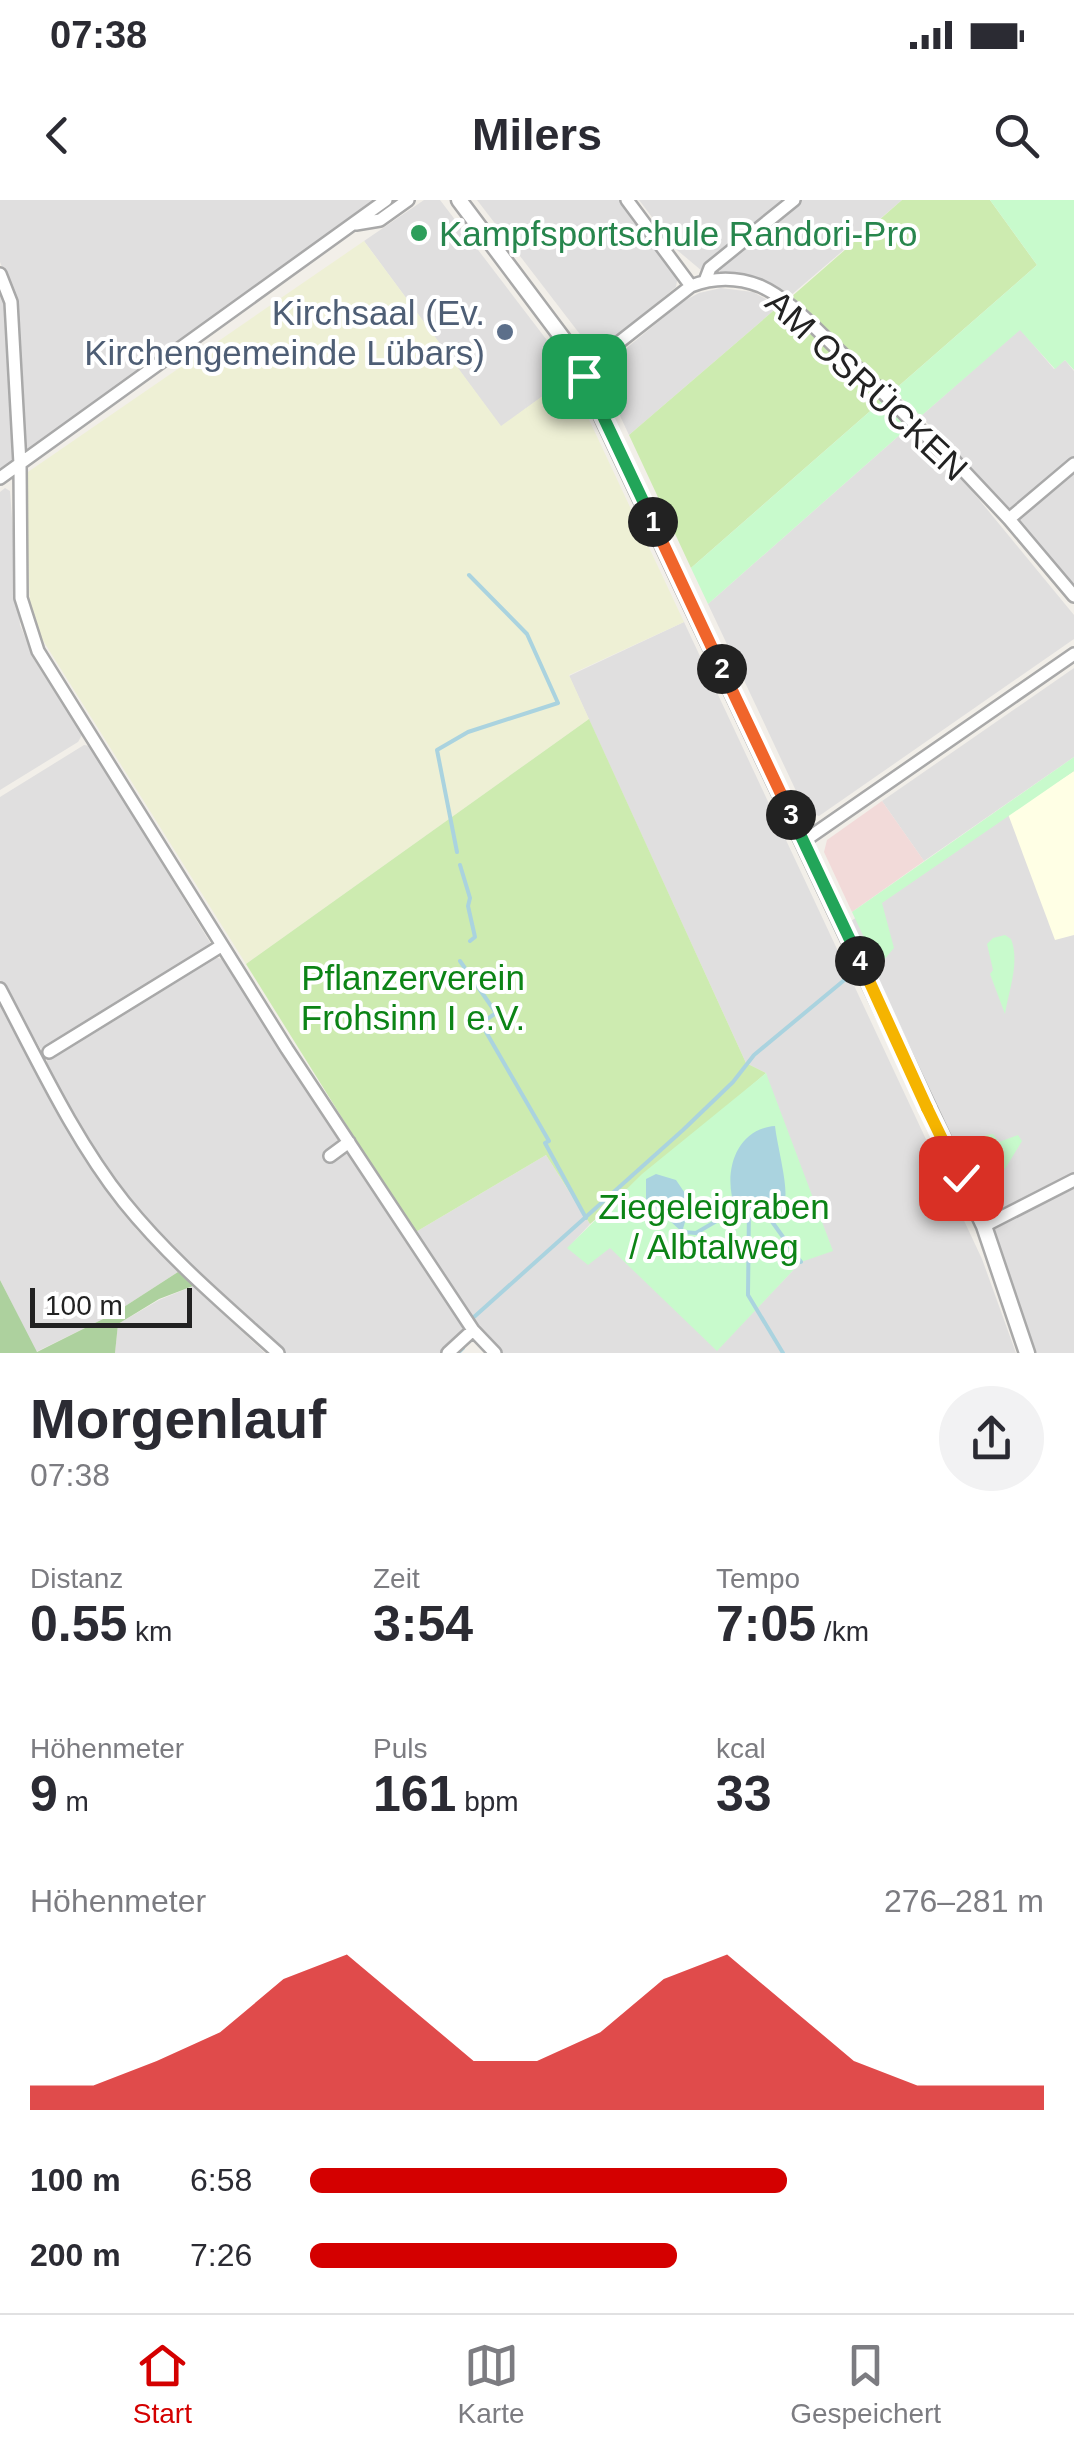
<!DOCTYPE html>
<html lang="de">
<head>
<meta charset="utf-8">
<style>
	body { margin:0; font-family:Arial,sans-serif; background:#f2f2f3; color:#2b2b33; height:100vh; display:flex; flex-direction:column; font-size:38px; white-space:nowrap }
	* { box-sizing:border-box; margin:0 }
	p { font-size:32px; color:#7c7c81 }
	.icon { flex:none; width:55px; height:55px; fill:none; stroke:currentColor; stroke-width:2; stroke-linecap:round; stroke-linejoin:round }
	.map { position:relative; height:1153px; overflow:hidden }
	.sheet { display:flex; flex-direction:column; background:#fff; flex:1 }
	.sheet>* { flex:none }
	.scale { position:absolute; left:30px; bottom:25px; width:162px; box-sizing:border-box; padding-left:10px; border:5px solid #222; border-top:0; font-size:28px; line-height:35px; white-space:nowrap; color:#222; -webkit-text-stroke:8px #fff; paint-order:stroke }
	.pin { position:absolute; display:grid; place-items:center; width:85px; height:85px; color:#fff; margin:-42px; border-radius:20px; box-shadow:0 5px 15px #0006 }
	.km { position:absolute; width:50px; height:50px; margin:-25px; border-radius:50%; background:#222; color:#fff; font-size:28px; line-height:50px; text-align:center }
	.round { display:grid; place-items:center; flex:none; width:105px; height:105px; border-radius:52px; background:#f2f2f3 }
	.summary { display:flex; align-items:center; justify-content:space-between; height:170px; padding:0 30px }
	h1 { font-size:55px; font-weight:700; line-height:75px }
	.stats { display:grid; grid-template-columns:repeat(3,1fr); gap:15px; height:170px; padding:10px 30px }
	.stats div { display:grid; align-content:center }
	.stats b { font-size:50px; font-weight:700 }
	.stats small { font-size:28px; font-weight:400 }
	.stats p { font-size:28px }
	.chart { height:280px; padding:20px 30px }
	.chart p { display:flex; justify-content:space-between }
	.chart svg { width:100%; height:180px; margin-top:10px; fill:#d40000; opacity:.7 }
	ul { padding:0 30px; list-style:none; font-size:32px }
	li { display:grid; grid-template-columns:160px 120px 1fr; align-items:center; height:75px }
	li i { height:25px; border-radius:12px; background:#d40000 }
	.status { display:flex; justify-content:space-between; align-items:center; height:70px; padding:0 50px; background:#fff; direction:ltr }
	.status svg { height:28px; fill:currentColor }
	header { display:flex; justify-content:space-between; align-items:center; height:130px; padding:0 30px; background:#fff; font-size:45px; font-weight:700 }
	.dock { display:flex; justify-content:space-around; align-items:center; height:140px; border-top:2px solid #e1e1e2; background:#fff; font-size:28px; color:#7c7c81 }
	.dock a { display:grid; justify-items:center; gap:5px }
	.dock .selected { color:#d40000 }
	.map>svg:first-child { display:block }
	.residential { fill:#e0dfdf }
	.commercial { fill:#f2dad9 }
	.education { fill:#ffffe5 }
	.farmland { fill:#eef0d5 }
	.grass { fill:#cdebb0 }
	.forest { fill:#add19e }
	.park { fill:#c8facc }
	.water { fill:#aad3df }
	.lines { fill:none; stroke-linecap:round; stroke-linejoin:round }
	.stream { stroke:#aad3df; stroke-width:4 }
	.minor-casing { stroke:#a9a9a9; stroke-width:16 }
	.tertiary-casing { stroke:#a9a9a9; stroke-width:19 }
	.minor { stroke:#fff; stroke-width:11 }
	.tertiary { stroke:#fff; stroke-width:14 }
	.split-1-casing { stroke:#fff; stroke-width:20 }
	.split-2-casing { stroke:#fff; stroke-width:20 }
	.split-3-casing { stroke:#fff; stroke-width:20 }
	.split-4-casing { stroke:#fff; stroke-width:20 }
	.split-5-casing { stroke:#fff; stroke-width:20 }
	.split-6-casing { stroke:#fff; stroke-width:20 }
	.split-1 { stroke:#22a559; stroke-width:12 }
	.split-2 { stroke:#f0652b; stroke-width:12 }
	.split-3 { stroke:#f0652b; stroke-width:12 }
	.split-4 { stroke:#22a559; stroke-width:12 }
	.split-5 { stroke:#f5b400; stroke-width:12 }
	.split-6 { stroke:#f5b400; stroke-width:12 }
	.leisure-dot { fill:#2e9e5b; stroke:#fff; stroke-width:4 }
	.service-dot { fill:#5c6f8a; stroke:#fff; stroke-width:4 }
	.labels { text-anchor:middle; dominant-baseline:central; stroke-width:8; stroke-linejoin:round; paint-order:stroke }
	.leisure-label { font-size:35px; fill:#27864d; stroke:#fff; text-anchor:start }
	.service-label { font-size:35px; fill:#4e5e75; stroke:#fff; text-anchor:end }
	.street-label { font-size:35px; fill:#222; stroke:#fff }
	.park-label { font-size:35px; fill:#0c8416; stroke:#fff }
</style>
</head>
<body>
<div class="status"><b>07:38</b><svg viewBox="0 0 49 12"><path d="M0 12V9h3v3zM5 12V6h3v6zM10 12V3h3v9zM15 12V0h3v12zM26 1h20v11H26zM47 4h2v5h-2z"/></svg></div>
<header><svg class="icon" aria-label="back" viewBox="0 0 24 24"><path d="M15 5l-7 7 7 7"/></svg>Milers<svg class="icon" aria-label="search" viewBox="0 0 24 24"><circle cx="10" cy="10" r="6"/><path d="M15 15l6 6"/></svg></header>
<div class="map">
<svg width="1074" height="1153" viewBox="0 0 1074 1153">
	<rect width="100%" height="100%" fill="#f2efe9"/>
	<path class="residential" d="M0 0H379L30 251 24 248 10 88 0 62Z
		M424 0H440L559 156 569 177 501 227 364 41Z
		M477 0H620L678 75 676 87 607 144 601 147 589 146Z
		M639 0H902L790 96 757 77 720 73V65L747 35 702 71 677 50Z
		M0 87 6 105 15 261 0 274Z
		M721 88 753 92 779 106 629 235 599 171 682 102 699 93Z
		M1020 129 1054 169 1065 160 1074 171V387L921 216Z
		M911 225 949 263 1074 415V439L819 616 806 612 708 404Z
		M5 288 10 291 20 425 35 461 82 535 78 542 0 590V292Z
		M684 422 982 1059 1016 1153H499L481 1134 414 1033 546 955 590 1024 568 1048 610 1047 717 1150 801 1062 766 873 746 863 569 476Z
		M1074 468V557L924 661 882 601Z
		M84 545 90 546 211 744 42 851 0 780V597Z
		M1074 565V1153H1027L984 1026 844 726Z
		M214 757 222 759 338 940 464 1125 465 1133 444 1153H282L167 1046 120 993 85 937 47 866V858Z
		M0 800 136 1029 178 1072 113 1114 36 1152 0 1080Z
		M193 1086 265 1153H115L118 1124 159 1100Z"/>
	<path class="commercial" d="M882 601 924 661 852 712 824 652 827 640Z"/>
	<path class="education" d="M1074 571V735L1055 740 1008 614Z"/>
	<path class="farmland" d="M364 41 501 226 569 177 684 422 569 475 589 519 246 764 37 431 30 408 25 274Z"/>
	<path class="grass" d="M902 0H990L1037 65 893 191 790 98Z
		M779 106 884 199 691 368 629 235Z
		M589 519 746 863 766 873 590 1024 546 955 414 1033 246 764Z"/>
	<path class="forest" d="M178 1072 193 1086 159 1099 118 1124 115 1153H0V1080L37 1152 113 1114Z"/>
	<path class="park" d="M990 0H1074V170L1065 160 1055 169 1020 130 921 216 893 191 1037 65Z
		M884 199 911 225 708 404 691 368Z
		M1074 557V571L882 703 894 748 878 767 852 712Z
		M1005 735 1011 739C1020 762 1009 790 1005 814L990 774 993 770 987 744 993 738Z
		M766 873 833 1051 801 1062 717 1151 610 1048 588 1065 567 1048 642 974Z
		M993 934 999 942 1018 935 1022 941 1005 969H998L983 940 986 935Z"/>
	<path class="water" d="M775 926C777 945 788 984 785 1000 773 1006 749 1011 736 1010 722 976 734 929 775 926Z
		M656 974 676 980 691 1002 682 1032 646 999V979Z"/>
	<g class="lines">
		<path class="stream" d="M457 652 437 550 468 532 558 503 527 434 469 375
			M460 665 470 698 468 706 475 737 470 741
			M460 761 496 813 480 824
			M486 832 549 941 545 943 586 1018
			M760 1005 801 1062
			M749 1008 748 1095 783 1153
			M681 1028 682 1032 696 1033 737 1009
			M474 1117 683 930 733 882 754 855 848 777
			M458 1153 463 1148"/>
		<g class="minor-casing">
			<path id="minor" d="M627 0 691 86
				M356 24 380 20 408 0
				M0 74 11 102 20 264 21 398 38 451 287 849 473 1130 495 1153
				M705 81 710 68 794 0
				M581 172 691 86C714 77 737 77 760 86 787 98 811 124 833 145 869 179 905 213 939 249L948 254 1009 319 1074 396
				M0 278 386 0
				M1009 319 1074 264
				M804 641 1074 454
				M0 789C38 861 74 939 124 1002 169 1058 225 1105 278 1153
				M49 852 221 746
				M330 956 349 942
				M984 1026 1074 980
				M448 1153 473 1130"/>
		</g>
		<g class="tertiary-casing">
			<path id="tertiary" d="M459 0 567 144 581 172 984 1026 1027 1153"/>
		</g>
		<use href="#minor" class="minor"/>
		<use href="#tertiary" class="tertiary"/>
	</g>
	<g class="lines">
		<g class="split-1-casing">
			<path id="split-1" d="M584 176 653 322"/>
		</g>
		<g class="split-2-casing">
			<path id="split-2" d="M653 322 722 469"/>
		</g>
		<g class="split-3-casing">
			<path id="split-3" d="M722 469 791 615"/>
		</g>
		<g class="split-4-casing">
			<path id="split-4" d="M791 615 860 761"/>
		</g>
		<g class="split-5-casing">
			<path id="split-5" d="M860 761 927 908"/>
		</g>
		<g class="split-6-casing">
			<path id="split-6" d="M927 908 961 978"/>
		</g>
		<use href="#split-1" class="split-1"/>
		<use href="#split-2" class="split-2"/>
		<use href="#split-3" class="split-3"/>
		<use href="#split-4" class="split-4"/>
		<use href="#split-5" class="split-5"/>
		<use href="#split-6" class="split-6"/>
	</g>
	<circle class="leisure-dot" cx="419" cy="33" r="10"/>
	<circle class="service-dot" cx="505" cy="132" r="10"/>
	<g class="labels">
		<g class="leisure-label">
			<text x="439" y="33">Kampfsportschule Randori-Pro</text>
		</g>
		<g class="service-label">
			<text x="485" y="112">Kirchsaal (Ev.<tspan x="485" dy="40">Kirchengemeinde Lübars)</tspan></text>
		</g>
		<g class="street-label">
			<text transform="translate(867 185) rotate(43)">AM OSRÜCKEN</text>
		</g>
		<g class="park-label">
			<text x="413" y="777">Pflanzerverein<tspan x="413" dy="40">Frohsinn I e.V.</tspan></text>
			<text x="714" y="1006">Ziegeleigraben<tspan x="714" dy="40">/ Albtalweg</tspan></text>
		</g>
	</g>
</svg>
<div class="scale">100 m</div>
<div class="pin" style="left:584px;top:176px;background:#1e9e55"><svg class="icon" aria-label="arrive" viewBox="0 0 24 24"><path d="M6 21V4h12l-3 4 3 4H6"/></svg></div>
<div class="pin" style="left:961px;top:978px;background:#d93025"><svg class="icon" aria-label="check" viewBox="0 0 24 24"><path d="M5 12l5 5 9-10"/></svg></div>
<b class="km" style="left:653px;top:322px">1</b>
<b class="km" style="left:722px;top:469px">2</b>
<b class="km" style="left:791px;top:615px">3</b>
<b class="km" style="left:860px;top:761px">4</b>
</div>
<section class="sheet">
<div class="summary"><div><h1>Morgenlauf</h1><p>07:38</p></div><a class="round"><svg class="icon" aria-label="share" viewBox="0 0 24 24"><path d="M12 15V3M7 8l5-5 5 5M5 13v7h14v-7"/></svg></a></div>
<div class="stats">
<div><p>Distanz</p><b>0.55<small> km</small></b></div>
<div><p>Zeit</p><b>3:54</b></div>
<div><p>Tempo</p><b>7:05<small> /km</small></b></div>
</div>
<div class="stats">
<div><p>Höhenmeter</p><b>9<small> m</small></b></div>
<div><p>Puls</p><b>161<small> bpm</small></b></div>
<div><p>kcal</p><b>33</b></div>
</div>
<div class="chart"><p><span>Höhenmeter</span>276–281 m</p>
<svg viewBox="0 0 160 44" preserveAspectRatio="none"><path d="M0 44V38L10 38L20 32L30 25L40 12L50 6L60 19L70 32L80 32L90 25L100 12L110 6L120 19L130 32L140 38L150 38L160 38V44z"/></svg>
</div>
<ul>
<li><b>100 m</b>6:58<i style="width:65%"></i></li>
<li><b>200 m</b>7:26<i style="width:50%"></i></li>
</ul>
</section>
<nav class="dock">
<a class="selected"><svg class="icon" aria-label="home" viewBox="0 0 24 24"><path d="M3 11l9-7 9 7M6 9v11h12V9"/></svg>Start</a>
<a><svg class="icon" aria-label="map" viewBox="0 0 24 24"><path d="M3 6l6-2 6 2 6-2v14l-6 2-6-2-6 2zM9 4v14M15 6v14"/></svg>Karte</a>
<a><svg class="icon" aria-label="saved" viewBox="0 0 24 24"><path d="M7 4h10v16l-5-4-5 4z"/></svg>Gespeichert</a>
</nav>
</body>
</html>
